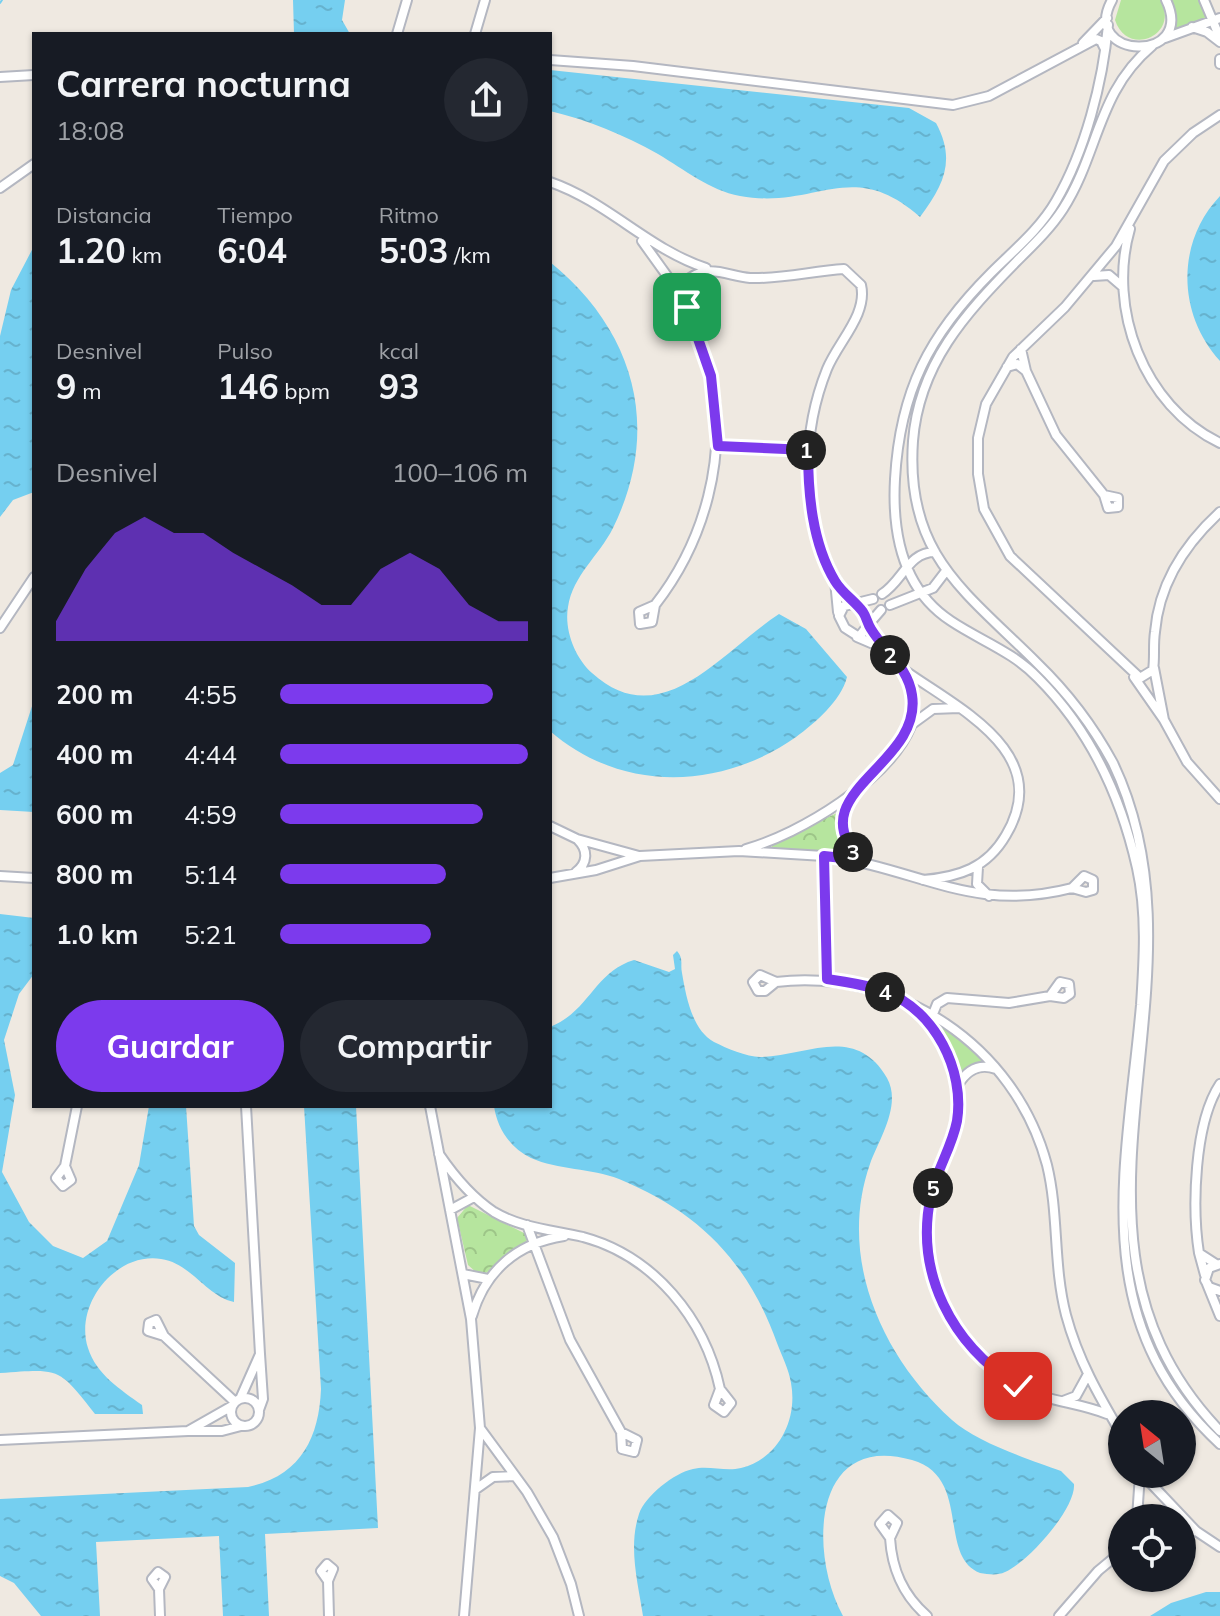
<!DOCTYPE html>
<html lang="es">
<head>
<meta charset="utf-8">
<style>
	body { margin:0; font-family:Mulish,sans-serif; background:#242831; color:#f1f3f6; height:100vh; display:flex; flex-direction:column; font-size:30px; white-space:nowrap }
	* { box-sizing:border-box; margin:0 }
	p { font-size:26px; color:#9ea1a6 }
	.icon { flex:none; width:44px; height:44px; fill:none; stroke:currentColor; stroke-width:2; stroke-linecap:round; stroke-linejoin:round }
	.map { position:relative; flex:1; overflow:hidden }
	.panel { position:absolute; left:32px; top:32px; width:520px; height:1076px; display:flex; flex-direction:column; background:#171b24; border-radius:0px; box-shadow:0 2px 6px #0004 }
	.panel>* { flex:none }
	.needle { width:52px; rotate:330deg }
	.tools { position:absolute; left:1108px; top:1400px; display:grid; gap:16px }
	.tools a { display:grid; place-items:center; width:88px; height:88px; border-radius:50%; background:#171b24; box-shadow:0 2px 6px #0004; font-size:40px }
	.pin { position:absolute; display:grid; place-items:center; width:68px; height:68px; color:#fff; margin:-34px; border-radius:16px; box-shadow:0 4px 12px #0006 }
	.km { position:absolute; width:40px; height:40px; margin:-20px; border-radius:50%; background:#222; color:#fff; font-size:22px; line-height:40px; text-align:center }
	.round { display:grid; place-items:center; flex:none; width:84px; height:84px; border-radius:42px; background:#242831 }
	.overview { display:flex; align-items:center; justify-content:space-between; height:136px; padding:0 24px }
	h1 { font-size:36px; font-weight:700; line-height:60px }
	.metrics { display:grid; grid-template-columns:repeat(3,1fr); gap:12px; height:136px; padding:8px 24px }
	.metrics div { display:grid; align-content:center }
	.metrics b { font-size:34px; font-weight:700 }
	.metrics small { font-size:22px; font-weight:400 }
	.metrics p { font-size:22px }
	.chart { height:224px; padding:16px 24px }
	.chart p { display:flex; justify-content:space-between }
	.chart svg { width:100%; height:144px; margin-top:8px; fill:#7c3aed; opacity:.7 }
	.button { display:flex; gap:16px; margin-top:auto; padding:16px 24px }
	.button a { flex:1; height:92px; border-radius:48px; background:#7c3aed; color:#fff; font-size:32px; font-weight:700; line-height:92px; text-align:center }
	.button a+a { background:#242831; color:#f1f3f6 }
	ul { padding:0 24px; list-style:none; font-size:26px }
	li { display:grid; grid-template-columns:128px 96px 1fr; align-items:center; height:60px }
	li i { height:20px; border-radius:10px; background:#7c3aed }
	.map>svg:first-child { display:block }
	.grass { fill:#b6e59e }
	.forest { fill:url(#forest-crowns) }
	.water { fill:url(#water-ripples) }
	.lines { fill:none; stroke-linecap:round; stroke-linejoin:round }
	.stream { stroke:#75cff0; stroke-width:2 }
	.minor-casing { stroke:#b4b7c1; stroke-width:12 }
	.minor { stroke:#fff; stroke-width:8 }
	.route-casing { stroke:#fff; stroke-width:16 }
	.route { stroke:#7c3aed; stroke-width:10 }
</style>
</head>
<body>
<div class="map">
<svg width="1220" height="1616" viewBox="0 0 1220 1616">
	<defs>
		<pattern id="forest-crowns" width="20" height="18" patternUnits="userSpaceOnUse" patternTransform="scale(2)"><rect width="20" height="18" fill="#b6e59e"/><path d="M2 6a3 3 0 1 1 6 0M12 15a3 3 0 1 1 6 0" fill="none" stroke="#9dc588"/></pattern>
		<pattern id="water-ripples" width="26" height="14" patternUnits="userSpaceOnUse" patternTransform="scale(2)"><rect width="26" height="14" fill="#75cff0"/><path d="M2 4q2-2 4 0t4 0M15 11q2-2 4 0t4 0" fill="none" stroke="#66b2ce"/></pattern>
	</defs>
	<rect width="100%" height="100%" fill="#efe9e1"/>
	<path class="grass" d="M1121 0H1160C1181 34 1128 59 1115 20Z
		M1169 0H1200L1207 17 1171 31 1173 10Z
		M939 1021 986 1062 960 1073 952 1051 936 1025Z"/>
	<path class="forest" d="M837 813 849 856 771 849 773 843Z
		M468 1205 528 1235 526 1243 486 1273H477L468 1265 457 1218Z"/>
	<path class="water" d="M293 0H345L342 20 350 34H294Z
		M550 70 909 108 936 123C956 160 944 185 920 217 851 156 817 210 740 196 709 190 685 170 658 154 624 135 588 120 550 111Z
		M1220 196V361C1177 314 1176 242 1220 196Z
		M34 246V492L13 500 0 517V336L11 290Z
		M550 262C635 331 662 428 613 528 599 556 573 575 568 607 564 630 575 658 592 673 661 736 722 651 779 614L806 629 847 677C841 701 815 723 796 737 721 790 621 793 550 731Z
		M34 700V812L0 810V773L13 765Z
		M0 914 34 918V974L19 994 4 1040 15 1095 2 1172 29 1222 53 1246 83 1258 107 1241 139 1165 149 1106H186L194 1226 199 1235 235 1263 234 1302C206 1296 191 1263 161 1259 115 1252 74 1305 88 1348 96 1374 121 1390 142 1405L143 1414H95C58 1366 59 1369 0 1373Z
		M677 951C684 959 680 964 682 973 686 996 692 1030 714 1042 726 1048 747 1057 760 1057 805 1057 855 1023 887 1078 902 1105 879 1139 870 1164 837 1258 882 1357 952 1420 976 1442 1030 1460 1061 1471L1074 1484C1076 1509 1027 1563 1005 1572 997 1576 988 1574 980 1573 937 1556 972 1477 912 1460 811 1431 809 1555 843 1616H643C638 1583 628 1547 639 1514 645 1496 674 1473 693 1469 709 1465 725 1472 741 1468 778 1459 798 1420 791 1383 789 1370 782 1356 777 1343 748 1262 699 1212 619 1179 591 1168 558 1170 531 1158 510 1148 497 1128 494 1106H550V1027C590 1011 594 972 634 960L669 972 675 969 673 955Z
		M304 1106H356L378 1528 265 1534 269 1616H223L219 1536 96 1542 100 1616H41L14 1583 0 1576V1499L248 1487C300 1476 319 1439 321 1389Z
		M1206 1592H1220V1616H1150L1171 1603Z"/>
	<g class="lines">
		<path class="stream" d="M0 3 2 0"/>
		<g class="minor-casing">
			<path id="minor" d="M1112 0C1079 60 1197 64 1166 0
				M1204 0 1220 38
				M1108 25C1103 82 1085 151 1056 201 1040 229 1013 251 991 273 929 335 900 391 895 479 892 533 902 589 951 621 981 641 1012 651 1038 678 1090 730 1121 797 1137 868 1147 913 1144 959 1141 1005 1127 1165 1084 1319 1220 1444
				M1192 27 1207 32 1220 42
				M397 34 407 0
				M475 34 485 0
				M1165 38 1220 18
				M1083 43 1107 18
				M1152 46C1097 92 1099 153 1063 209 1050 229 1033 245 1016 262 965 314 919 364 913 441 905 555 966 592 1037 663 1067 692 1093 726 1113 763 1220 987 1030 1234 1220 1431
				M1220 59V64
				M550 60 633 66 953 105 989 96 1096 39 1101 41 1105 49
				M0 77 34 75
				M1220 115 1193 133 1164 161 1116 246 1065 307 1013 357 986 404 978 438V474L984 509 1010 556 1140 678 1153 670C1155 658 1153 645 1155 632 1159 584 1185 544 1220 512
				M550 182C608 202 648 249 706 268
				M0 188 34 164
				M1130 229C1107 308 1143 406 1220 443
				M642 241 683 298
				M1094 276 1109 275 1123 287
				M1007 367 1017 364 1026 371 1021 349
				M1026 371 1056 435 1104 495
				M718 446 808 450
				M1104 495 1118 498V507L1108 508Z
				M835 581 838 612
				M882 594C903 581 908 552 935 552
				M853 604 865 615 868 625 859 637 845 628 839 616 844 606Z
				M655 605C705 541 728 456 711 376 705 345 676 307 690 278 710 264 728 276 750 278 783 279 812 271 844 269L861 285C868 314 838 342 827 369 797 444 801 541 853 604L873 599
				M655 605 652 622 640 624 639 612Z
				M890 605 933 588 946 571
				M881 610 868 625C879 641 891 661 907 672 961 710 1054 754 1006 835 987 868 959 877 923 880
				M0 628 34 577
				M857 637 885 649
				M1134 677 1164 720 1154 668
				M1164 720 1187 762 1220 799
				M911 725 933 709 959 708
				M849 799C835 821 844 843 861 860
				M550 826 577 839 639 856
				M746 849C800 834 889 780 911 726 917 710 912 686 905 671
				M824 856C919 868 972 914 1072 888
				M978 867 977 884 989 896
				M576 872C588 863 588 850 578 840
				M0 876 34 878
				M1084 876 1093 880V890L1086 892 1072 888Z
				M550 878 596 870 640 856 739 851 824 856 827 979
				M760 975 776 982 765 991H758L753 982Z
				M776 982C898 968 1015 1045 1047 1165 1059 1214 1053 1265 1066 1315 1078 1360 1099 1396 1122 1435
				M1060 982 1069 984 1070 994 1064 998 1050 996Z
				M913 1007C934 1029 953 1054 957 1085 963 1120 946 1147 935 1178 909 1258 947 1348 1020 1387 1047 1402 1078 1402 1107 1414
				M933 1014 937 1004 947 998 1009 1003 1050 996
				M958 1085C967 1070 979 1063 996 1069
				M246 1106 260 1354
				M430 1106 471 1319 480 1428 527 1492 553 1537 571 1584 579 1616
				M439 1154C454 1176 471 1197 494 1212 521 1228 553 1230 583 1237 654 1256 705 1319 720 1389
				M65 1166 77 1106
				M65 1166 71 1180 63 1186 56 1178Z
				M450 1210 474 1197
				M527 1225 570 1340 621 1432
				M1199 1253C1192 1208 1194 1123 1220 1084
				M1220 1264 1209 1268 1205 1280 1209 1287 1220 1291
				M463 1274 488 1279
				M1205 1275 1199 1253 1216 1264
				M1207 1284 1220 1316
				M472 1316C485 1271 517 1243 564 1236
				M156 1320 164 1336 148 1331 149 1323Z
				M164 1336 235 1402
				M720 1389 731 1403 724 1412 714 1405Z
				M231 1412a14 14 0 1 1 28 0a14 14 0 1 1-28 0Z
				M240 1399 260 1354 263 1399 259 1410
				M1063 1401 1076 1396 1087 1376
				M232 1406 188 1431H222L241 1426
				M621 1432 637 1440 634 1452 622 1449Z
				M0 1440 188 1431
				M1142 1474 1196 1531 1220 1547
				M476 1489 493 1477 513 1476
				M888 1515 897 1523 890 1538 880 1524Z
				M1137 1518 1140 1474
				M1182 1532 1196 1531
				M890 1538C892 1570 903 1595 927 1616
				M328 1581 333 1569 327 1564 321 1571 328 1581 329 1616
				M159 1589 152 1579 158 1572 165 1577 159 1589 160 1616
				M464 1616 480 1428
				M1059 1616 1098 1571 1122 1551"/>
		</g>
		<use href="#minor" class="minor"/>
	</g>
	<g class="lines">
		<g class="route-casing">
			<path id="route" d="M687 307 711 376 718 446 808 450C808 493 812 543 835 581 842 593 855 601 863 612 867 618 867 623 871 629 885 652 908 667 912 695 923 766 797 793 861 860L824 856 827 979C847 982 867 985 886 992 935 1011 965 1070 957 1121 952 1147 937 1169 931 1195 914 1273 952 1345 1018 1386"/>
		</g>
		<use href="#route" class="route"/>
	</g>
</svg>
<div class="tools">
<a><svg class="needle" viewBox="-14 -14 28 28"><path d="M0-13l5 13h-10z" fill="#e53935"/><path d="M0 13l5-13h-10z" fill="#9ea1a6"/></svg></a>
<a><svg class="icon" aria-label="locate" viewBox="0 0 24 24"><circle cx="12" cy="12" r="6"/><path d="M12 2v4M12 18v4M2 12h4M18 12h4"/></svg></a>
</div>
<div class="pin" style="left:687px;top:307px;background:#1e9e55"><svg class="icon" aria-label="arrive" viewBox="0 0 24 24"><path d="M6 21V4h12l-3 4 3 4H6"/></svg></div>
<div class="pin" style="left:1018px;top:1386px;background:#d93025"><svg class="icon" aria-label="check" viewBox="0 0 24 24"><path d="M5 12l5 5 9-10"/></svg></div>
<b class="km" style="left:806px;top:450px">1</b>
<b class="km" style="left:890px;top:655px">2</b>
<b class="km" style="left:853px;top:852px">3</b>
<b class="km" style="left:885px;top:992px">4</b>
<b class="km" style="left:933px;top:1188px">5</b>
<section class="panel">
<div class="overview"><div><h1>Carrera nocturna</h1><p>18:08</p></div><a class="round"><svg class="icon" aria-label="share" viewBox="0 0 24 24"><path d="M12 15V3M7 8l5-5 5 5M5 13v7h14v-7"/></svg></a></div>
<div class="metrics">
<div><p>Distancia</p><b>1.20<small> km</small></b></div>
<div><p>Tiempo</p><b>6:04</b></div>
<div><p>Ritmo</p><b>5:03<small> /km</small></b></div>
</div>
<div class="metrics">
<div><p>Desnivel</p><b>9<small> m</small></b></div>
<div><p>Pulso</p><b>146<small> bpm</small></b></div>
<div><p>kcal</p><b>93</b></div>
</div>
<div class="chart"><p><span>Desnivel</span>100–106 m</p>
<svg viewBox="0 0 160 44" preserveAspectRatio="none"><path d="M0 44V38L10 22L20 11L30 6L40 11L50 11L60 17L70 22L80 27L90 33L100 33L110 22L120 17L130 22L140 33L150 38L160 38V44z"/></svg>
</div>
<ul>
<li><b>200 m</b>4:55<i style="width:86%"></i></li>
<li><b>400 m</b>4:44<i style="width:100%"></i></li>
<li><b>600 m</b>4:59<i style="width:82%"></i></li>
<li><b>800 m</b>5:14<i style="width:67%"></i></li>
<li><b>1.0 km</b>5:21<i style="width:61%"></i></li>
</ul>
<div class="button"><a>Guardar</a><a>Compartir</a></div>
</section>
</div>
</body>
</html>
